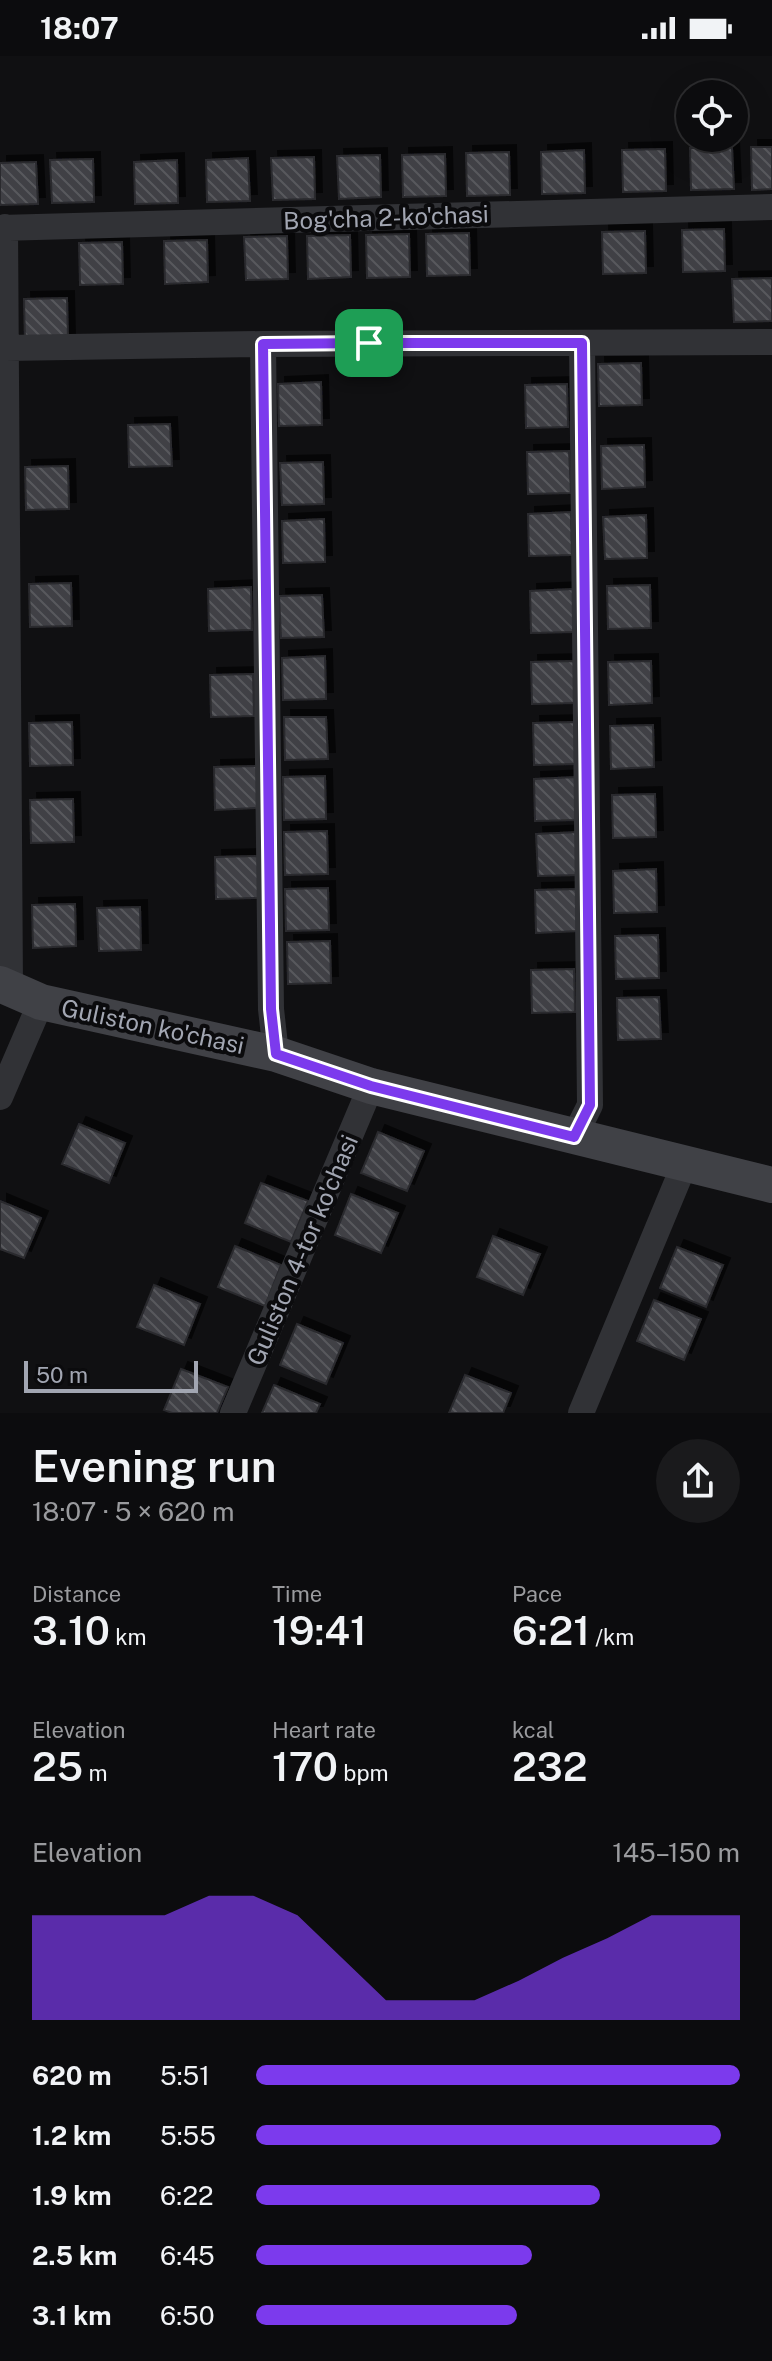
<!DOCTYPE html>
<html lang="en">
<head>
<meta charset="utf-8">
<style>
	body { margin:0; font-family:"Public Sans",sans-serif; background:#1a1a1c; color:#f1f3f6; height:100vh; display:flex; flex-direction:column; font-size:30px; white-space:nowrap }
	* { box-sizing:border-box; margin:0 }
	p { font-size:26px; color:#9a9b9e }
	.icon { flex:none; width:44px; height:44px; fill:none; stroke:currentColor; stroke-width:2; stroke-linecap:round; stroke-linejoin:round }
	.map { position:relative; height:1357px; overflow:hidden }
	.side { display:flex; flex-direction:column; background:#0c0c0e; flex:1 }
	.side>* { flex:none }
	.buttons { position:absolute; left:676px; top:24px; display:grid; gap:16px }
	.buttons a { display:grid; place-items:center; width:72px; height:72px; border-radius:50%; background:#0c0c0e; box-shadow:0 8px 32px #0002,0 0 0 2px #2c2c2e; font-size:40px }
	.scale { position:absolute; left:24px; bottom:20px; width:174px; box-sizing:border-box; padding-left:8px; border:4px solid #a2a6b2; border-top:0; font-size:22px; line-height:28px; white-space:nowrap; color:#a2a6b2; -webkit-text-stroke:6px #0b0b0d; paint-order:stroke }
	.pin { position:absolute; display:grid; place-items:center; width:68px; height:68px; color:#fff; margin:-34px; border-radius:16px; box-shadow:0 4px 12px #0006 }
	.round { display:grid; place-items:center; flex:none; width:84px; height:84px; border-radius:42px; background:#1a1a1c }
	.headline { display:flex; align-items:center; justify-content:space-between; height:136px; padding:0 32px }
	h1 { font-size:44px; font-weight:600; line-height:60px }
	.metrics { display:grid; grid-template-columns:repeat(3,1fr); gap:12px; height:136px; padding:8px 32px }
	.metrics div { display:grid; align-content:center }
	.metrics b { font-size:40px; font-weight:600 }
	.metrics small { font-size:22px; font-weight:400 }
	.metrics p { font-size:22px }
	.chart { height:224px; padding:16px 32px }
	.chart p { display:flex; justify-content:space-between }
	.chart svg { width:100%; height:144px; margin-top:8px; fill:#7c3aed; opacity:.7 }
	ul { padding:0 32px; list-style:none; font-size:26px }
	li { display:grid; grid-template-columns:128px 96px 1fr; align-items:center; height:60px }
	li i { height:20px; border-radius:10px; background:#7c3aed }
	.status { display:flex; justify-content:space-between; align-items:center; height:56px; padding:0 40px; background:#0c0c0e; direction:ltr }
	.status svg { height:22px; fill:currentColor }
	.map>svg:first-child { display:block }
	.building { fill:url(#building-back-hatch); stroke:#2a2a2e; stroke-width:2; filter:url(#shadow) }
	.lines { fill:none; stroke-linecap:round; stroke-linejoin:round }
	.minor { stroke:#313236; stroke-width:26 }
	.secondary { stroke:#404146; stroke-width:36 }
	.route-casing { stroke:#fff; stroke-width:16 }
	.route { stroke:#7c3aed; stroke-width:10 }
	.labels { text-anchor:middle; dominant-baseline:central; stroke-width:8; stroke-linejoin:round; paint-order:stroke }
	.street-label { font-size:24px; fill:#a2a6b2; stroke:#0b0b0d }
</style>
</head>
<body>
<div class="status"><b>18:07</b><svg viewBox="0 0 49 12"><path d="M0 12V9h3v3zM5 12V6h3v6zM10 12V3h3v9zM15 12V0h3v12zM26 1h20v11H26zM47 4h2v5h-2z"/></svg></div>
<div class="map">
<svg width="772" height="1357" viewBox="0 0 772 1357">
	<defs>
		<pattern id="building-back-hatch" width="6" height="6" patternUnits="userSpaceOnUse" patternTransform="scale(2)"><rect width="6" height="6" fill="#3f4045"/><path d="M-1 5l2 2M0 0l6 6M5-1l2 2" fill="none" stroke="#58595d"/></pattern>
		<filter id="shadow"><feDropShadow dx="7" dy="-7" stdDeviation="0" flood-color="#0009"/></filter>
	</defs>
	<rect width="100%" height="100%" fill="#101012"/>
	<path class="building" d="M732 91 734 133 691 134 690 92Z
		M751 91H772V133L752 134Z
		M665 93 666 135 623 136 622 94Z
		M584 94 585 137 542 138 541 96Z
		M509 96 510 139 467 140 466 97Z
		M445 98 446 140 403 141 402 99Z
		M380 99 381 141 339 143 337 100Z
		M314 101 315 143 273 144 271 102Z
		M248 102 250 145 207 146 206 104Z
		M93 103 94 146 52 147 50 104Z
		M177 104 178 147 135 148 134 106Z
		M36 106 38 148 0 149V107Z
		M724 173 725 215 683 216 682 174Z
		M645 175 646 217 603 218 602 176Z
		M469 177 470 219 427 220 426 178Z
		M409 178 410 221 367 222 366 179Z
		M350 179 351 221 308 223 307 180Z
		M287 180 288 223 246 224 244 181Z
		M207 184 208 226 165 228 164 185Z
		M122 186 123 228 80 229 79 187Z
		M772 222V265L734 266 732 223Z
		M67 242 68 285 25 286 24 243Z
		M641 307 642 349 599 350 598 308Z
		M321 326 322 369 279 370 278 328Z
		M567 328 568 371 526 372 525 329Z
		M170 368 172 410 129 411 128 369Z
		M644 389 645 431 602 433 601 390Z
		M569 395 571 437 528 438 527 396Z
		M323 406 324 448 282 449 280 407Z
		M68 410 69 453 26 454 25 411Z
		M571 456 572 499 529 500 528 458Z
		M646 459 647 502 605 503 603 461Z
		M324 463 325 506 283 507 282 465Z
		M71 527 72 570 30 571 29 528Z
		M650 529 651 572 608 573 607 530Z
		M251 531 252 574 209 575 208 533Z
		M573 533 574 576 531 577 530 535Z
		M322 539 324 581 281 582 279 540Z
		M325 600 326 643 283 644 282 602Z
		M574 605 575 647 532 648 531 606Z
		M651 605 652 647 609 649 608 606Z
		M253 618 254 660 211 661 210 619Z
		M284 661H326L328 703 285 704Z
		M72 666 73 709 30 710 29 667Z
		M575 666 576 708 534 709 533 667Z
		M653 669 654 711 611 713 610 670Z
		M257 710 258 752 215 754 214 711Z
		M325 720 326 763 284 764 283 721Z
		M577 721 578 764 535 765 534 723Z
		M655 738 656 781 613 782 612 739Z
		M73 743 74 786 31 787 30 744Z
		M327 775 328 818 285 819 284 776Z
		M579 776 580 819 538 820 536 778Z
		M258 800 259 842 216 843 215 801Z
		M656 813 657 856 614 857 613 815Z
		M328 832 329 874 286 875 285 833Z
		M578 833 579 875 536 877 535 834Z
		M75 848 76 890 33 892 32 849Z
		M140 851 141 894 99 895 97 852Z
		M658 879 659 922 616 923 615 880Z
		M330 885 331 927 288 928 287 886Z
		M574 913 575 956 532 957 531 914Z
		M659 941 661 983 618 984 617 942Z
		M79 1068 125 1087 109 1127 62 1108Z
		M378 1076 424 1095 407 1135 361 1117Z
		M261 1127 308 1145 291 1186 245 1167Z
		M351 1138 398 1157 381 1197 335 1179Z
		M0 1145 41 1162 24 1202 0 1193Z
		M493 1180 540 1198 523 1239 477 1221Z
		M235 1190 281 1209 265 1250 218 1231Z
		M677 1191 723 1209 706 1251 660 1232Z
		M154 1229 200 1248 184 1289 137 1271Z
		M654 1244 701 1263 684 1304 637 1285Z
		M297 1268 343 1287 326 1328 280 1309Z
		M181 1313 228 1331 217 1357H172L164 1354Z
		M465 1319 511 1337 503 1357H449Z
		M274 1329 320 1348 316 1357H262Z"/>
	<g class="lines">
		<path class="minor" d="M5 171 10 931
			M0 172 772 151
			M263 288 271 953 276 998
			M6 292 263 288 772 286
			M0 1041 41 946
			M574 1081 590 1049 582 287
			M233 1357 371 1030
			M581 1357 685 1107"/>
		<path class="secondary" d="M0 928 41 946 276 998 371 1030 772 1129"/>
	</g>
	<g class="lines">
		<g class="route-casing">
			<path id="route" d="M369 287H582L590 1049 574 1081 371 1030 276 998 271 953 263 288Z"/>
		</g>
		<use href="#route" class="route"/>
	</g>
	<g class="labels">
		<g class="street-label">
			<text transform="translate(386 161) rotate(-2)">Bog'cha 2-ko'chasi</text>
			<text transform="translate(153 970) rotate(12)">Guliston ko'chasi</text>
			<text transform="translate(302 1194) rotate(-67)">Guliston 4-tor ko'chasi</text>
		</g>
	</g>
</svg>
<div class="buttons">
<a><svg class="icon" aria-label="locate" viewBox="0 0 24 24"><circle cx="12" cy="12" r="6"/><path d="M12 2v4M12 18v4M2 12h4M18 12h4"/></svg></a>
</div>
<div class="scale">50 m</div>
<div class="pin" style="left:369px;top:287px;background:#1e9e55"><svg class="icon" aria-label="arrive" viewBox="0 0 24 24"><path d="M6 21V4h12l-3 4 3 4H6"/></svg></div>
</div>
<section class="side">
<div class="headline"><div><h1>Evening run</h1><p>18:07 · 5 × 620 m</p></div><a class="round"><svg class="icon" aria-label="share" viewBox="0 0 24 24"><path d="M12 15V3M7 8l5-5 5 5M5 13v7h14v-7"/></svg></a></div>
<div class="metrics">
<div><p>Distance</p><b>3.10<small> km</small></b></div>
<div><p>Time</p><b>19:41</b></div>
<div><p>Pace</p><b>6:21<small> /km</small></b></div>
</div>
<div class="metrics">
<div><p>Elevation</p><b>25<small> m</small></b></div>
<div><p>Heart rate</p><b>170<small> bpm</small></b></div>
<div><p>kcal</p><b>232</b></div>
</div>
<div class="chart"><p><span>Elevation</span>145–150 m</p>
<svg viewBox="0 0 160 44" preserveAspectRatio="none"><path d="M0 44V12L10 12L20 12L30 12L40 6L50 6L60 12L70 25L80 38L90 38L100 38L110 32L120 25L130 19L140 12L150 12L160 12V44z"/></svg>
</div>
<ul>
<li><b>620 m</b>5:51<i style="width:100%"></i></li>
<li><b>1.2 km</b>5:55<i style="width:96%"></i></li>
<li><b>1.9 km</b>6:22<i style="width:71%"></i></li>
<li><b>2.5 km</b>6:45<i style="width:57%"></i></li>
<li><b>3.1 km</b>6:50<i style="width:54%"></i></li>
</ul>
</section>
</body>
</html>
